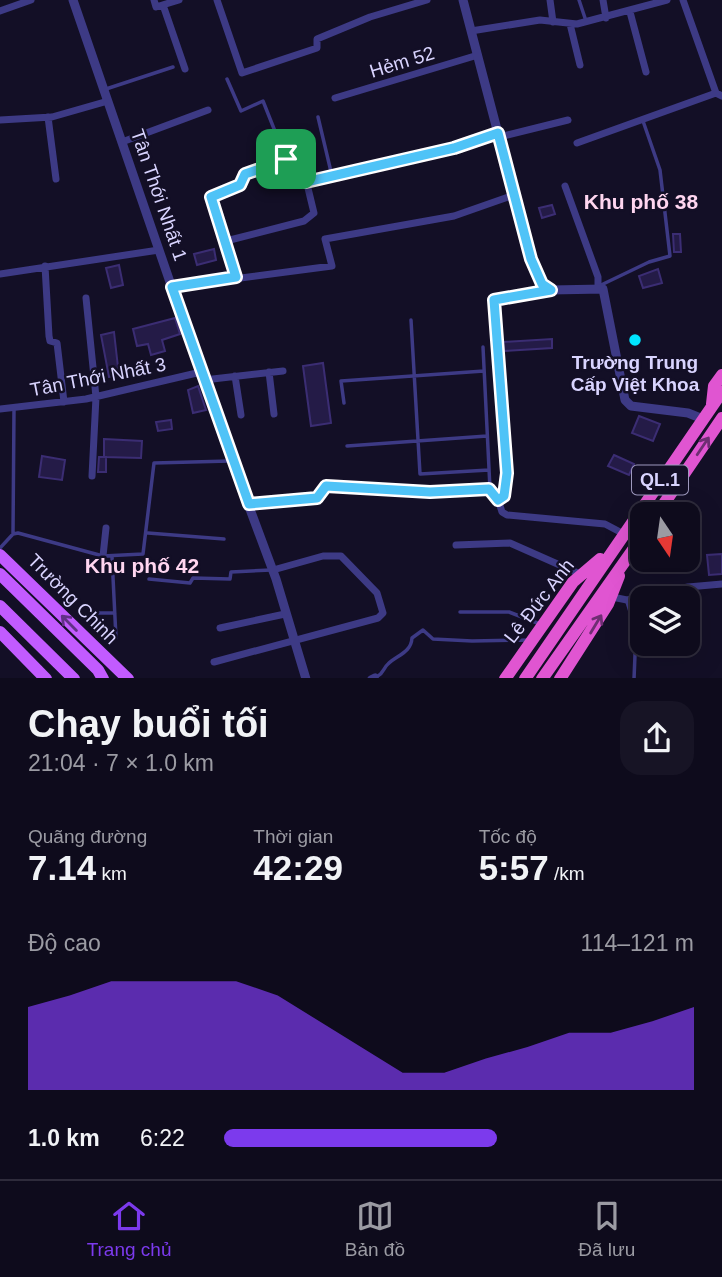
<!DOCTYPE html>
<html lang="vi">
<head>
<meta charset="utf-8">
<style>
	body { margin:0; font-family:Arial,sans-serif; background:#171425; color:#f1f3f6; height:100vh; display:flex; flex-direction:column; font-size:26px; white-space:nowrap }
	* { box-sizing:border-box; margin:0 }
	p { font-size:23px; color:#9b9ba3 }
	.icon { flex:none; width:38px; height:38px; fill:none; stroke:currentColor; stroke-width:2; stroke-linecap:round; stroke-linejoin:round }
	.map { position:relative; height:678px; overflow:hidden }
	.panel { display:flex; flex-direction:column; background:#0e0b1c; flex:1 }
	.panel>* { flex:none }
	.needle { width:46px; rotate:167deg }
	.tools { position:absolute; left:630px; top:502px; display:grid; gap:14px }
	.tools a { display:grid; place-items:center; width:70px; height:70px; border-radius:14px; background:#0e0b1c; box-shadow:0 7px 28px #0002,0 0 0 2px #2e2b3b; font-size:35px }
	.pin { position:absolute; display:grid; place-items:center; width:60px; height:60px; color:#fff; margin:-30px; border-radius:14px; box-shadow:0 4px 10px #0006 }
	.round { display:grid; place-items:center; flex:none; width:74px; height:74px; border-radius:21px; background:#171425 }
	.head { display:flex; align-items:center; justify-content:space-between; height:119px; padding:0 28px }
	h1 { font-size:38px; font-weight:700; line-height:52px }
	.figures { display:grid; grid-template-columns:repeat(3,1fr); gap:10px; height:119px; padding:7px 28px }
	.figures div { display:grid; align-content:center }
	.figures b { font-size:35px; font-weight:700 }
	.figures small { font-size:19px; font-weight:400 }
	.figures p { font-size:19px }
	.chart { height:196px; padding:14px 28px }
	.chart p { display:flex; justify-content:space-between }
	.chart svg { width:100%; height:126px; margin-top:7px; fill:#7c3aed; opacity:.7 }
	ul { padding:0 28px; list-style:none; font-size:23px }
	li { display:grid; grid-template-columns:112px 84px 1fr; align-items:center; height:52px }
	li i { height:18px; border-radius:9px; background:#7c3aed }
	.tabs { display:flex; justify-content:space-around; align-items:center; height:98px; border-top:2px solid #2e2b3b; background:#0e0b1c; font-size:19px; color:#9b9ba3 }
	.tabs a { display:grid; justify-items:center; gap:4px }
	.tabs .current { color:#7c3aed }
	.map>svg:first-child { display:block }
	.building { fill:#241b47; stroke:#3b2d73; stroke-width:2 }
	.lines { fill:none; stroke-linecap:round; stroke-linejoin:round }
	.service { stroke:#3d3a85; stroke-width:3.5 }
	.minor { stroke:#3d3a85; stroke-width:7 }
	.tertiary { stroke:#3d3a85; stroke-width:9 }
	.primary { stroke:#c25bff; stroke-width:12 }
	.trunk { stroke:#e055d1; stroke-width:12 }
	.oneway { stroke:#6f2e73 }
	.oneway2 { stroke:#623188 }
	.route-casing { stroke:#fff; stroke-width:14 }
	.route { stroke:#4fc3f7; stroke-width:9 }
	.poi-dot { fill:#00e5ff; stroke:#130f26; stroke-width:2.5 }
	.labels { text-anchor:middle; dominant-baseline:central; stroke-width:5; stroke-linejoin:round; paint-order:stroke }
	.shield { fill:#130f26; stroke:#9e99be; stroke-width:2 }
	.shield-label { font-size:18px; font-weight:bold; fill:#d9d4ff }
	.street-label { font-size:19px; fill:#d9d4ff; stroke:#130f26 }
	.poi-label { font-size:19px; font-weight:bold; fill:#d9d4ff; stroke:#130f26 }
	.neighbourhood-label { font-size:21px; font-weight:bold; fill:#ffd6f0; stroke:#130f26 }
</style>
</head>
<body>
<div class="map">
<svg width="722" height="679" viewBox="0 0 722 679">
	<rect width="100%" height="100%" fill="#130f26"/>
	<path class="building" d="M552 205 555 214 542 218 539 208Z
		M673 234H680L681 252H674Z
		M214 249 216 260 197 265 194 254Z
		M119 265 123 285 111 288 106 268Z
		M658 269 662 283 643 288 639 276Z
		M175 318 180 334 162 340 165 351 151 355 148 344 137 346 133 329Z
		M114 332 119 376 109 377 101 335Z
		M552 339V348L504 351 503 342Z
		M323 363 331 423 311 426 303 366Z
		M198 386 206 410 193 413 188 390Z
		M639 416 660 424 653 441 632 433Z
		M171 420 172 429 158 431 156 422Z
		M104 439 142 441 141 458 104 457Z
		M614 455 634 464 629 475 608 466Z
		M42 456 65 460 62 480 39 477Z
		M99 457H106V472H98Z
		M722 554V574L709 575 707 555Z"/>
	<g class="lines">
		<path class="service" d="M579 0 586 21
			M227 79 241 111 263 101 286 159
			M106 89 173 67
			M318 117 332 176
			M599 286 649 262 670 256 660 170 643 121
			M411 320 420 474 489 470
			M344 403 341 381 484 371
			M347 446 487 436
			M249 504 317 498 326 486 430 492 490 489 483 347
			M148 533 224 539
			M13 534 14 409
			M0 548 13 534 18 533 103 556 143 554 154 463 230 461
			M112 557 116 638
			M149 579 190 583 193 578 230 579 231 572 271 570
			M627 602 636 631 634 679
			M460 612H509L540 624
			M92 613H115
			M376 677C385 673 382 669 388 664 397 655 411 653 412 638L423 630 433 639 472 641 530 640"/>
		<path class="minor" d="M154 0 156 7 179 0
			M217 0 242 73 317 48V39L370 17 427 0
			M550 0 553 22
			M603 0 606 18
			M683 0 716 93 722 96
			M163 5 185 69
			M0 11 31 0
			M630 12 646 72
			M570 24 580 65
			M471 31 540 20 577 24 667 0
			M335 98 478 55
			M48 117 56 179
			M0 120 52 117 108 101
			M499 137 568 120
			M122 142 208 110
			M577 143 716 93
			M306 182 454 148 498 133
			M565 186 598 277V287
			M226 241 304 221 314 213 300 155 245 174 240 185 211 197 236 277
			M45 266 49 336 50 341 57 343 64 402
			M0 274 159 250
			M172 287 332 266 325 239 454 216 514 195
			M86 298 96 397 92 476
			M269 372 274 414
			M235 376 241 415
			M204 380 283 371
			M0 409 86 399 201 372
			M490 489 497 496 502 512 507 515 605 524 622 533
			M498 500 507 489V473L494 300 551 290
			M456 545 510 543 580 574
			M103 556 106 528
			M612 597 627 600 688 587 722 584
			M220 628 285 614
			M214 662 378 618 383 613 377 593 341 556H323L273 570
			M371 679 375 677"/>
		<path class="tertiary" d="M73 0 225 442 276 579 306 679
			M463 0 531 259 542 284 551 290 603 289 625 400 631 406 688 413 703 419"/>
		<path class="primary" d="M0 555 128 679
			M0 574 98 670 103 679
			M0 606 74 679
			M0 632 46 679"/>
		<path class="trunk" d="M712 404 714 386 722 375
			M657 514 722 418
			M505 679 573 582 600 559
			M525 679 722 392
			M542 679 642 537
			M560 679 608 604 619 576"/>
	</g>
	<defs><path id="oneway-shaft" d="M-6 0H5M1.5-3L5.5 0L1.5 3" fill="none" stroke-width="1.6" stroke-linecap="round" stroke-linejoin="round" transform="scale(1.75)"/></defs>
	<g class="oneway">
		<use href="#oneway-shaft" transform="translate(703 446) rotate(-56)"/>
		<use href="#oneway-shaft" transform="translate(596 624) rotate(-59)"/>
	</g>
	<use class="oneway2" href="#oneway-shaft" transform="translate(69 623) rotate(-135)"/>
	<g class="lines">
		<g class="route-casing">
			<path id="route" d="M498 133 531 259 542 284 551 290 494 300 507 473 504 496 498 500 489 489 430 492 326 486 317 498 249 504 172 287 236 277 211 197 240 185 245 174 300 155 306 182 454 148Z"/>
		</g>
		<use href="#route" class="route"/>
	</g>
	<circle class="poi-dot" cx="635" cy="340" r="7"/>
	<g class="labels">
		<rect class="shield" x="632" y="465.5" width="56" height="29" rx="5"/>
		<g class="shield-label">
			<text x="660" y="480">QL.1</text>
		</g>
		<g class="street-label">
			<text transform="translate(402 62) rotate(-17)">Hẻm 52</text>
			<text transform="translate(159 195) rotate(71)">Tân Thới Nhất 1</text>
			<text transform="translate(98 377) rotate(-11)">Tân Thới Nhất 3</text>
			<text transform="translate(73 599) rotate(45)">Trường Chinh</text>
			<text transform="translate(539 601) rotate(-52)">Lê Đức Anh</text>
		</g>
		<g class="poi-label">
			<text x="635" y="362">Trường Trung<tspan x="635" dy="22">Cấp Việt Khoa</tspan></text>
		</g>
		<g class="neighbourhood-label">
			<text x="641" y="201">Khu phố 38</text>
			<text x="142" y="565">Khu phố 42</text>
		</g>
	</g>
</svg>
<div class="tools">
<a><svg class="needle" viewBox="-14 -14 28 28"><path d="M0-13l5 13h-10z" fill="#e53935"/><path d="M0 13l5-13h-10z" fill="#9b9ba3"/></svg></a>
<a><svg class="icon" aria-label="layers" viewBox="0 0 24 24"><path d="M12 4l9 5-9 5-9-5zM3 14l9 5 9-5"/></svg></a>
</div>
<div class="pin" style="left:286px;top:159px;background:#1e9e55"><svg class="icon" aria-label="arrive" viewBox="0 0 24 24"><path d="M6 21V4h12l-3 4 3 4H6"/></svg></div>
</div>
<section class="panel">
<div class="head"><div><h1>Chạy buổi tối</h1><p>21:04 · 7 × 1.0 km</p></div><a class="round"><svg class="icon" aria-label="share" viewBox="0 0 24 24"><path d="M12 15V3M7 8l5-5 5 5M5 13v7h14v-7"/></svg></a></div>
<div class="figures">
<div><p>Quãng đường</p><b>7.14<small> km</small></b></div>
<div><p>Thời gian</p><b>42:29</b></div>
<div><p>Tốc độ</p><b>5:57<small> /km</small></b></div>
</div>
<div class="chart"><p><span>Độ cao</span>114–121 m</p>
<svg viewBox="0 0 160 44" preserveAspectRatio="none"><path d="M0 44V15L10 11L20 6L30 6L40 6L50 6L60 11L70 20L80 29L90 38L100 38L110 33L120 29L130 24L140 24L150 20L160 15V44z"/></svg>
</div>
<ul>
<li><b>1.0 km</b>6:22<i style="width:58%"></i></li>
</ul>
</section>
<nav class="tabs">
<a class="current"><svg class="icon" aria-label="home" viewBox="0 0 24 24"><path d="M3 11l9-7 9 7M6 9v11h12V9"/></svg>Trang chủ</a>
<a><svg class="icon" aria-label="map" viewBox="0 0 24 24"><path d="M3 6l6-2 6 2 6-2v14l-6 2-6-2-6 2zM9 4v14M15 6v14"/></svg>Bản đồ</a>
<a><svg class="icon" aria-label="saved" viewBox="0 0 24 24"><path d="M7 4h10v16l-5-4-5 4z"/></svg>Đã lưu</a>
</nav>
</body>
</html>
